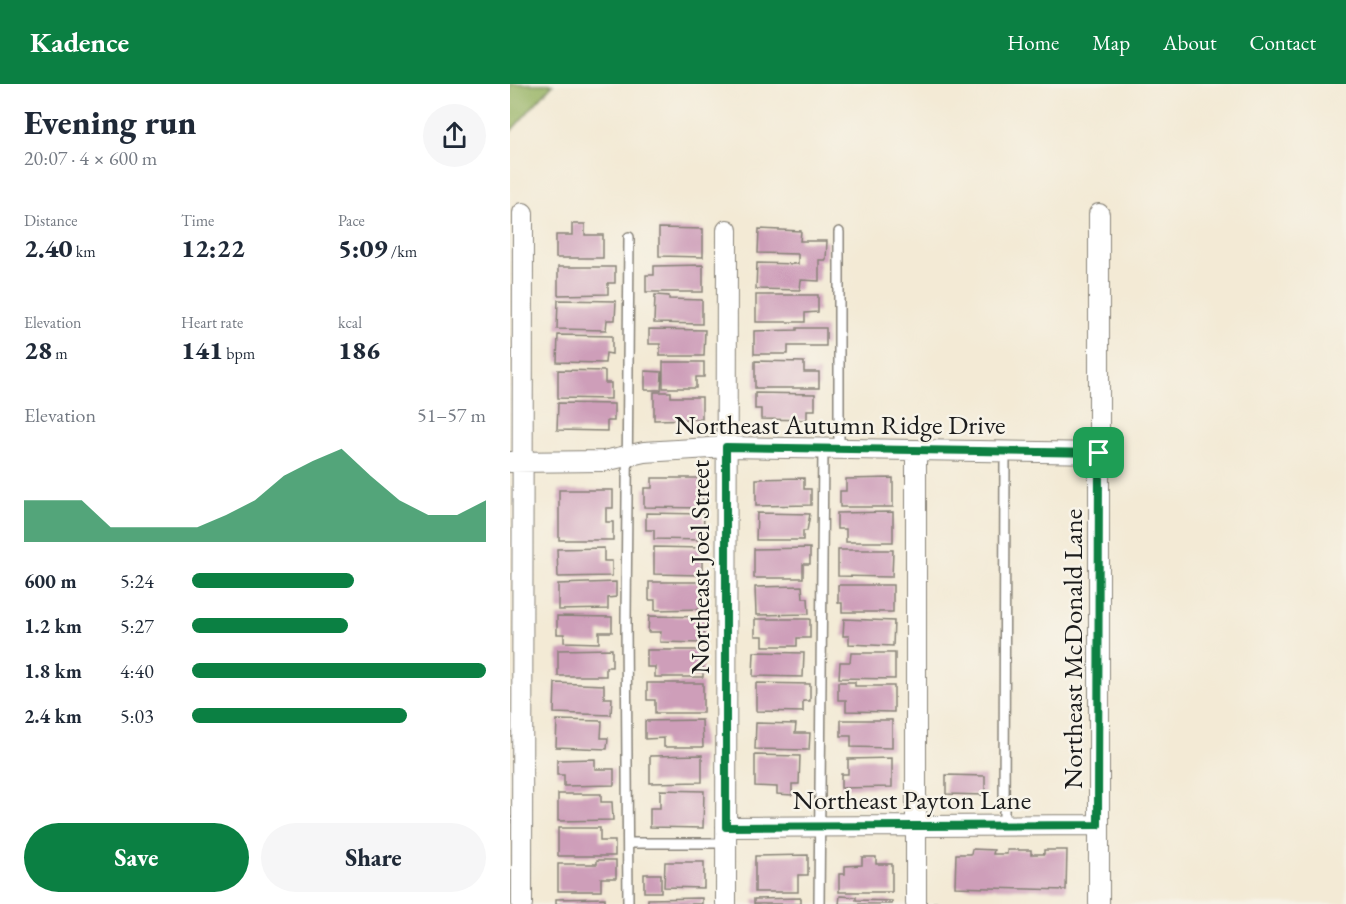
<!DOCTYPE html>
<html lang="en">
<head>
<meta charset="utf-8">
<style>
	body { margin:0; font-family:"EB Garamond",serif; background:#f6f6f7; color:#1f2937; height:100vh; display:flex; flex-direction:column; font-size:22px; white-space:nowrap }
	* { box-sizing:border-box; margin:0 }
	p { font-size:20px; color:#747a83 }
	.icon { flex:none; width:33px; height:33px; fill:none; stroke:currentColor; stroke-width:2; stroke-linecap:round; stroke-linejoin:round }
	.map { position:relative; flex:1; overflow:hidden }
	.drawer { display:flex; flex-direction:column; background:#fff; width:510px }
	.drawer>* { flex:none }
	.pin { position:absolute; display:grid; place-items:center; width:51px; height:51px; color:#fff; margin:-26px; border-radius:12px; box-shadow:0 3px 9px #0006 }
	.round { display:grid; place-items:center; flex:none; width:63px; height:63px; border-radius:32px; background:#f6f6f7 }
	.overview { display:flex; align-items:center; justify-content:space-between; height:102px; padding:0 24px }
	h1 { font-size:33px; font-weight:800; line-height:45px }
	.metrics { display:grid; grid-template-columns:repeat(3,1fr); gap:9px; height:102px; padding:6px 24px }
	.metrics div { display:grid; align-content:center }
	.metrics b { font-size:26px; font-weight:800 }
	.metrics small { font-size:16px; font-weight:400 }
	.metrics p { font-size:16px }
	.chart { height:168px; padding:12px 24px }
	.chart p { display:flex; justify-content:space-between }
	.chart svg { width:100%; height:108px; margin-top:6px; fill:#0b8043; opacity:.7 }
	.action { display:flex; gap:12px; margin-top:auto; padding:12px 24px }
	.action a { flex:1; height:69px; border-radius:36px; background:#0b8043; color:#fff; font-size:24px; font-weight:800; line-height:69px; text-align:center }
	.action a+a { background:#f6f6f7; color:#1f2937 }
	ul { padding:0 24px; list-style:none; font-size:20px }
	li { display:grid; grid-template-columns:96px 72px 1fr; align-items:center; height:45px }
	li i { height:15px; border-radius:8px; background:#0b8043 }
	header { display:flex; align-items:center; gap:36px; box-sizing:border-box; height:84px; padding:0 30px; background:#0b8043; color:#fff }
	header strong { font-size:28px }
	nav { display:flex; gap:33px; margin-inline-start:auto; font-size:21px }
	main { display:flex; flex:1; min-height:0 }
	.map>svg:first-child { display:block }
	.forest { fill:#96b264; stroke:#596740; stroke-width:1.5 }
	.building { fill:#ce9eb9 }
	.lines { fill:none; stroke-linecap:round; stroke-linejoin:round }
	.service-casing { stroke:#888378; stroke-width:12 }
	.minor-casing { stroke:#888378; stroke-width:22 }
	.path { stroke:#888378; stroke-width:3; stroke-dasharray:4.5 4.5; stroke-linecap:butt }
	.service { stroke:#fff; stroke-width:9 }
	.minor { stroke:#fff; stroke-width:20 }
	.route-casing { stroke:#fff; stroke-width:12 }
	.route { stroke:#0b8043; stroke-width:8 }
	.labels { text-anchor:middle; dominant-baseline:central; stroke-width:5; stroke-linejoin:round; paint-order:stroke }
	.street-label { font-size:27px; fill:#1c1c1c; stroke:#f7f3e8 }
</style>
</head>
<body>
<header>
<strong>Kadence</strong>
<nav><a>Home</a><a>Map</a><a>About</a><a>Contact</a></nav>
</header>
<main>
<section class="drawer">
<div class="overview"><div><h1>Evening run</h1><p>20:07 · 4 × 600 m</p></div><a class="round"><svg class="icon" aria-label="share" viewBox="0 0 24 24"><path d="M12 15V3M7 8l5-5 5 5M5 13v7h14v-7"/></svg></a></div>
<div class="metrics">
<div><p>Distance</p><b>2.40<small> km</small></b></div>
<div><p>Time</p><b>12:22</b></div>
<div><p>Pace</p><b>5:09<small> /km</small></b></div>
</div>
<div class="metrics">
<div><p>Elevation</p><b>28<small> m</small></b></div>
<div><p>Heart rate</p><b>141<small> bpm</small></b></div>
<div><p>kcal</p><b>186</b></div>
</div>
<div class="chart"><p><span>Elevation</span>51–57 m</p>
<svg viewBox="0 0 160 44" preserveAspectRatio="none"><path d="M0 44V27L10 27L20 27L30 38L40 38L50 38L60 38L70 33L80 27L90 17L100 11L110 6L120 17L130 27L140 33L150 33L160 27V44z"/></svg>
</div>
<ul>
<li><b>600 m</b>5:24<i style="width:55%"></i></li>
<li><b>1.2 km</b>5:27<i style="width:53%"></i></li>
<li><b>1.8 km</b>4:40<i style="width:100%"></i></li>
<li><b>2.4 km</b>5:03<i style="width:73%"></i></li>
</ul>
<div class="action"><a>Save</a><a>Share</a></div>
</section>
<div class="map">
<svg width="836" height="820" viewBox="0 0 836 820">
	<rect width="100%" height="100%" fill="#f7f3e8"/>
	<filter id="ink" filterUnits="userSpaceOnUse"><feTurbulence type="fractalNoise" baseFrequency=".0167" numOctaves="2"/><feDisplacementMap in="SourceGraphic" scale="12" xChannelSelector="R" yChannelSelector="G"/><feConvolveMatrix kernelMatrix="1 2 1 2 8 2 1 2 1" color-interpolation-filters="sRGB"/></filter>
	<filter id="wash" filterUnits="userSpaceOnUse"><feTurbulence type="fractalNoise" baseFrequency=".008" numOctaves="4" result="noise"/><feDisplacementMap in="SourceGraphic" scale="24" xChannelSelector="R" yChannelSelector="G"/><feGaussianBlur stdDeviation="1.35" result="paint"/><feColorMatrix in="noise" values="0 0 0 0 0 0 0 0 0 0 0 0 0 0 0 0 0 1.4 0 .05"/><feComposite in="paint" operator="in"/></filter>
	<g filter="url(#wash)">
		<rect width="100%" height="100%" fill="#f3ead5"/>
		<path class="forest" d="M0 0H43L0 48Z"/>
		<g id="blocks">
			<path class="building" d="M62 140H75V151H93V174H46V151H62Z
				M149 144 193 145V173L149 172Z
				M249 145 291 147 290 157H317L316 176H309V197L291 196 290 206 246 205 247 179 288 180V170L248 169Z
				M193 181V208H136V191H144V182Z
				M48 183H105V199H98V210L48 211Z
				M145 211 159 212V215L192 216V240L144 239Z
				M246 211H308V228L295 229V238H246Z
				M48 216 106 217 105 236H97L96 246 47 245Z
				M287 244H316V262H278V270H244V247L287 246Z
				M139 245 195 246 194 272H150V260H139Z
				M48 251 102 252V270L96 269 95 279 47 278Z
				M245 277 294 278V288H309V304H245Z
				M153 278H194V293H186V304H153Z
				M48 286 95 287V299H101V315L48 314Z
				M135 287 152 288 151 306H135Z
				M144 308H161V313H192V335L144 336Z
				M245 309 305 310V326H297V336L251 335V325H245Z
				M48 319 104 320V337H97V347L47 346Z
				M142 394H193V424L134 423V404H142Z
				M294 394V405H301V421L246 422V395Z
				M383 394V423H330V407H336V395Z
				M49 406H103V424H96V438H103V456H49Z
				M383 428V458H336V445H327V429Z
				M136 429 194 430 193 456 144 455V446H136Z
				M247 429 300 430 297 447H293V456H246Z
				M144 463 192 464V491L144 490Z
				M94 464V477H102V492L48 493 47 465Z
				M300 464V480H293V494H244V465Z
				M328 466H383L382 493 328 492Z
				M106 498V513L98 514V525L48 526V500Z
				M139 498H193V525L145 526V516H139Z
				M328 501H383V528H332V519H328Z
				M292 502 293 514H298L299 530 246 531 245 503Z
				M47 532 102 533V548H89V559L54 558V550H47Z
				M139 532 195 533 194 559 150 558 151 548H138Z
				M245 535H300V554H287V562H253V552H245Z
				M334 535 384 537 383 562 339 560V552H333Z
				M102 565V583H96V592H48V566Z
				M137 566H193V593H145V583H137Z
				M244 568 294 569 293 593 243 592Z
				M341 569H385V595L329 594 330 578H340Z
				M328 598H345V602H384V628L336 627V616H328Z
				M45 599 94 601V614H102L101 631 44 629Z
				M137 599H193V629H145V616H137Z
				M246 599 300 600V617H293V628L246 627Z
				M47 636 92 637 91 654H98L97 665 46 663Z
				M192 636 193 663H154V654L135 655V637Z
				M331 636H382V664L341 663V652H331Z
				M246 639 286 640 285 649H300L299 666 245 665Z
				M192 671V698L140 699V672Z
				M245 671 290 672 289 700H282V711L267 710V703L245 702Z
				M382 674V703L331 704V690H338V675Z
				M85 675V685H104V701L54 702V691H47V676Z
				M436 691 475 692V711L436 710Z
				M150 706 194 707 193 744 140 743V724H150Z
				M48 710H91V718H102L103 736 48 737Z
				M48 744H90V757H105V772H48Z
				M462 765 484 766 483 770H497V766H521V770H534V766H557L556 806 445 803 446 770H461Z
				M298 771V791H288V808H245V772Z
				M352 773H366V780H382V808H329V790H335V782L352 781Z
				M87 776H106V794H91V807H48V780H87Z
				M155 778H194V804L154 803Z
				M134 790H151V808H134Z
				M330 812 346 813V816L382 817V820H329Z
				M95 814V820H46V815Z
				M192 814V820H138V815Z
				M291 814V820H244V815Z"/>
		</g>
	</g>
	<g filter="url(#ink)">
		<use href="#blocks" fill-opacity="0" stroke="#888378" stroke-width="1.5"/>
		<g class="lines">
			<g class="service-casing">
				<path id="service" d="M329 148V365
					M494 742 495 367
					M119 759H217
					M118 820 116 540 119 153
					M309 820 313 365"/>
			</g>
			<g class="minor-casing">
				<path id="minor" d="M0 378 94 377 134 368 217 363 589 369
					M216 743 588 741
					M12 820 13 129
					M216 820 217 146
					M406 820V366
					M589 820V130"/>
			</g>
			<path class="path" d="M423 819 444 820"/>
			<use href="#service" class="service"/>
			<use href="#minor" class="minor"/>
		</g>
	</g>
	<g class="lines" filter="url(#ink)">
		<g class="route-casing">
			<path id="route" d="M216 363 589 369 588 741 216 743Z"/>
		</g>
		<use href="#route" class="route"/>
	</g>
	<g class="labels">
		<g class="street-label">
			<text x="330" y="340">Northeast Autumn Ridge Drive</text>
			<text transform="translate(189 483) rotate(-90)">Northeast Joel Street</text>
			<text transform="translate(562 565) rotate(-90)">Northeast McDonald Lane</text>
			<text x="402" y="715">Northeast Payton Lane</text>
		</g>
	</g>
</svg>
<div class="pin" style="left:589px;top:369px;background:#1e9e55"><svg class="icon" aria-label="arrive" viewBox="0 0 24 24"><path d="M6 21V4h12l-3 4 3 4H6"/></svg></div>
</div>
</main>
</body>
</html>
